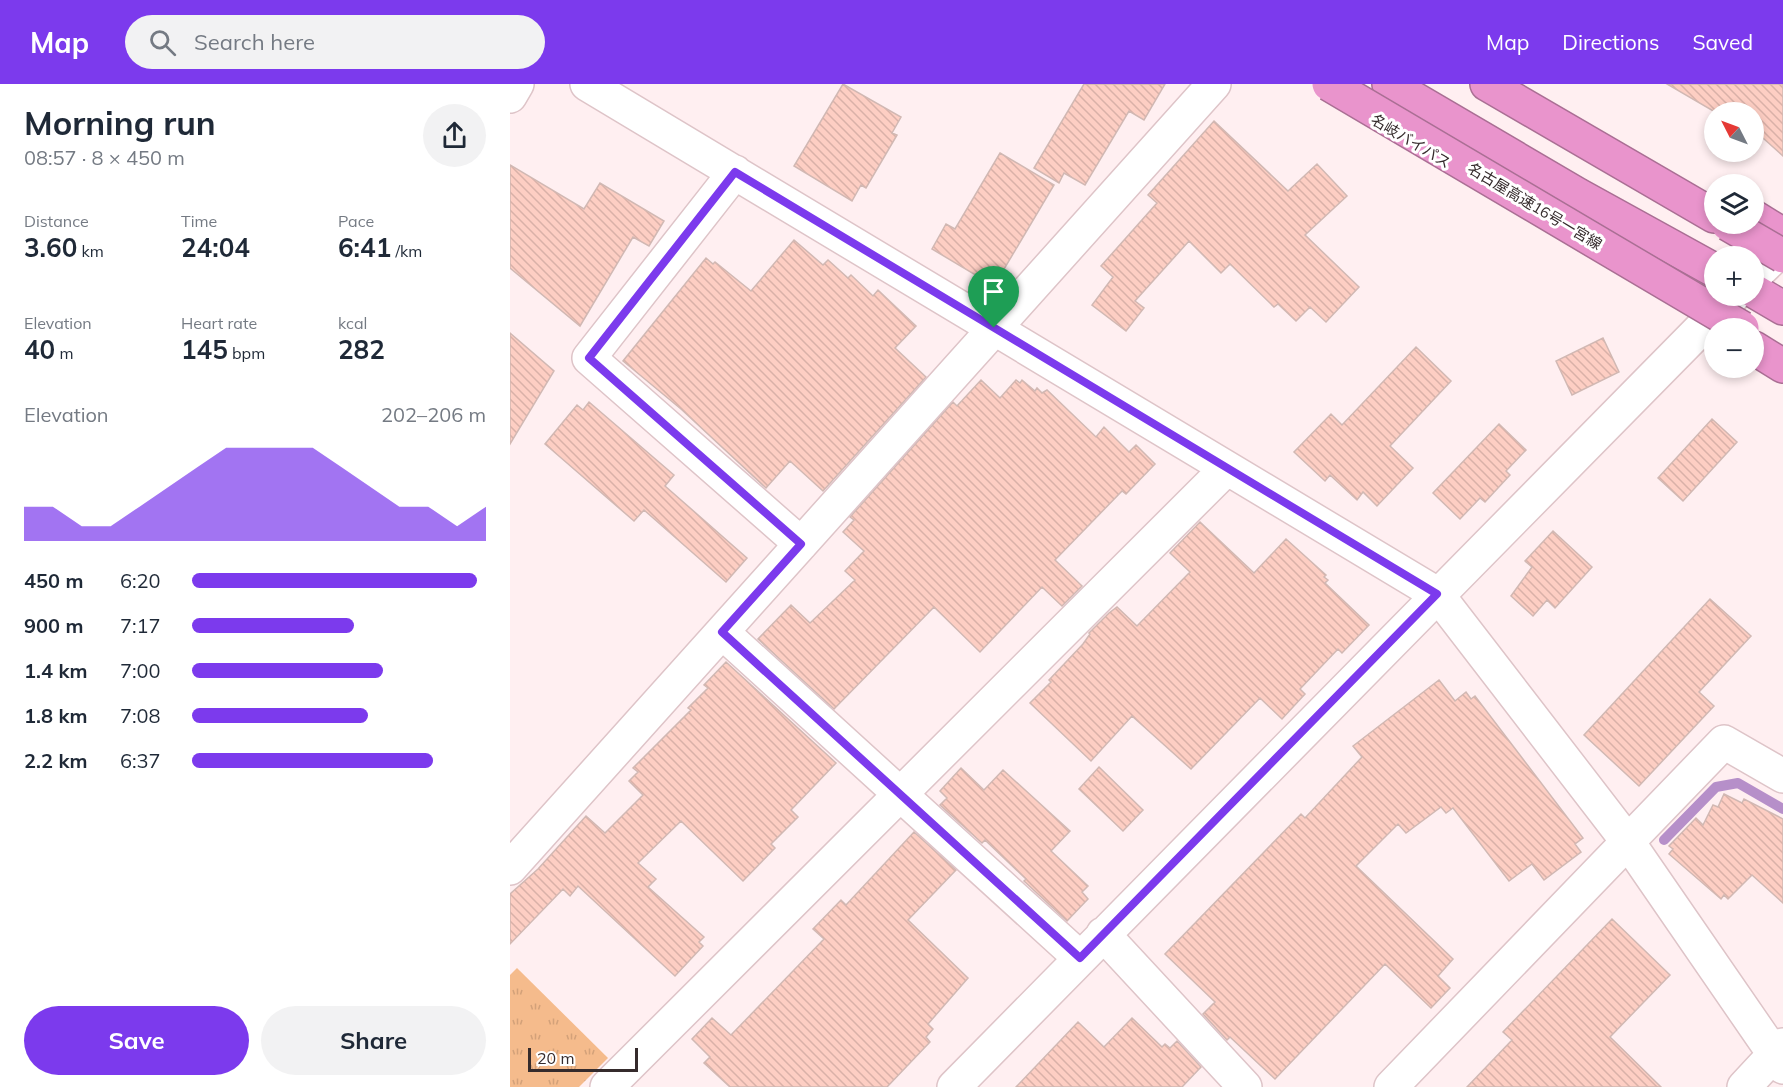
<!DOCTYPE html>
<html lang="en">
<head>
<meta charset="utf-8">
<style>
	body { margin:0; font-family:Mulish,"Noto Sans JP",sans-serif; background:#f2f2f3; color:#1f2937; height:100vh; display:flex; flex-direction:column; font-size:22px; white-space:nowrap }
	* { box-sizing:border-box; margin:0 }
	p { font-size:20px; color:#747a83 }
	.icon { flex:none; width:33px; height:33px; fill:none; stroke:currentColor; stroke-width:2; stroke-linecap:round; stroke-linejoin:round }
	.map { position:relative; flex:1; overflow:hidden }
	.drawer { display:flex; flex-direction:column; background:#fff; width:510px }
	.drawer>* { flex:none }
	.needle { width:39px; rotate:312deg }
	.fabs { position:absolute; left:1194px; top:18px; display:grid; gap:12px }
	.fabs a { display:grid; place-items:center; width:60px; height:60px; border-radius:50%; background:#fff; box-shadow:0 3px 9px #0003; font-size:30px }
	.scale { position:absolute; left:18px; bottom:15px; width:110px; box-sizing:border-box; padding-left:6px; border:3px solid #352b2c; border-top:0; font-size:16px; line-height:21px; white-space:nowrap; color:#352b2c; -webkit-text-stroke:4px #fff; paint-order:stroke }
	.pin { position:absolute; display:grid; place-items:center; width:51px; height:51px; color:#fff; margin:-62px -26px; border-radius:50% 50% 50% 0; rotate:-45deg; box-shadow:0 0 6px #0007 }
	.pin .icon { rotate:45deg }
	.round { display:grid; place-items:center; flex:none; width:63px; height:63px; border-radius:32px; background:#f2f2f3 }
	.summary { display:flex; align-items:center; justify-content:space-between; height:102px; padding:0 24px }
	h1 { font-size:33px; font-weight:700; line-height:45px }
	.metrics { display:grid; grid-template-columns:repeat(3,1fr); gap:9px; height:102px; padding:6px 24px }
	.metrics div { display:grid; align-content:center }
	.metrics b { font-size:26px; font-weight:700 }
	.metrics small { font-size:16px; font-weight:400 }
	.metrics p { font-size:16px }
	.chart { height:168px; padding:12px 24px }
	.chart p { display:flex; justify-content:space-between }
	.chart svg { width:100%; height:108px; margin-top:6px; fill:#7c3aed; opacity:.7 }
	.primary-button { display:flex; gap:12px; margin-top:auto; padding:12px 24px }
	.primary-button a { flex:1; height:69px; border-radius:36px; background:#7c3aed; color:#fff; font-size:24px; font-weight:700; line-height:69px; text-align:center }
	.primary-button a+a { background:#f2f2f3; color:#1f2937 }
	ul { padding:0 24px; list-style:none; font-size:20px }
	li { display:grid; grid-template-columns:96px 72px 1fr; align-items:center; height:45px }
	li i { height:15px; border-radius:8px; background:#7c3aed }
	header { display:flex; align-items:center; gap:36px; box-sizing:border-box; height:84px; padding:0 30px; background:#7c3aed; color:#fff }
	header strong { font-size:28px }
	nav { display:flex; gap:33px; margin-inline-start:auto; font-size:21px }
	.search { width:420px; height:54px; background:#f2f2f3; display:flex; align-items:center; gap:15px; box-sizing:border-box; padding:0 21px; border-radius:33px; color:#747a83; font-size:22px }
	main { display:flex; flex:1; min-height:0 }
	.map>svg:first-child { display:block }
	.park { fill:url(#park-tufts) }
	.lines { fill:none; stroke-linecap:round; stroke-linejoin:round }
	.stream { stroke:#b68fc9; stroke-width:10 }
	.building { fill:url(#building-back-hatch); stroke:#d1b8b3; stroke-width:1.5 }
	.minor-casing { stroke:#dec4c8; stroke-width:36 }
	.highway-casing { stroke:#aa6f94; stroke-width:36 }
	.minor { stroke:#fff; stroke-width:33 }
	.highway { stroke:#e994cc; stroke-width:33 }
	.highway-bridge-casing { stroke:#aa6f94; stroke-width:36; stroke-linecap:butt }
	.highway-bridge { stroke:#e994cc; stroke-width:33 }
	.route-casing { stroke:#fff; stroke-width:12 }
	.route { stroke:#7c3aed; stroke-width:8 }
	.labels { text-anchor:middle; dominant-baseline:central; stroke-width:6; stroke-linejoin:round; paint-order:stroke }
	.street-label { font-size:15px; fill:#352b2c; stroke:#fff }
</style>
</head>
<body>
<header>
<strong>Map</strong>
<div class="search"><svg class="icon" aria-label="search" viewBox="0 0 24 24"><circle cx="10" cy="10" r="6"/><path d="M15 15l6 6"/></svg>Search here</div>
<nav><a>Map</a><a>Directions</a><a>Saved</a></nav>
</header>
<main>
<section class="drawer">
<div class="summary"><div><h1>Morning run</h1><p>08:57 · 8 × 450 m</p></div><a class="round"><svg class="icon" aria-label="share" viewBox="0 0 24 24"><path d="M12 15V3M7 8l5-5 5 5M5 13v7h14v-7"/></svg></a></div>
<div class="metrics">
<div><p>Distance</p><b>3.60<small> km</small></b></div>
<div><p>Time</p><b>24:04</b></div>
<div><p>Pace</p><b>6:41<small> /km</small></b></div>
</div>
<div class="metrics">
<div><p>Elevation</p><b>40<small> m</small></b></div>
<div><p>Heart rate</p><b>145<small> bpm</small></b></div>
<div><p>kcal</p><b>282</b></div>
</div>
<div class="chart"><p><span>Elevation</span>202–206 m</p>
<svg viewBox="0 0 160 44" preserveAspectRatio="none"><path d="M0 44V30L10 30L20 38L30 38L40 30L50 22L60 14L70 6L80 6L90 6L100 6L110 14L120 22L130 30L140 30L150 38L160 30V44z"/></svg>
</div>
<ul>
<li><b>450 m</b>6:20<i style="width:97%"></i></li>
<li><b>900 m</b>7:17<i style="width:55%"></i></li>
<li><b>1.4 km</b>7:00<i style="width:65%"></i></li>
<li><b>1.8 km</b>7:08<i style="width:60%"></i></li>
<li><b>2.2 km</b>6:37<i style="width:82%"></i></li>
</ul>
<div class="primary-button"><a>Save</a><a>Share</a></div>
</section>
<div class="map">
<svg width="1273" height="1003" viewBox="0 0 1273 1003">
	<defs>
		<pattern id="park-tufts" width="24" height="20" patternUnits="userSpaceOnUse" patternTransform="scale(1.5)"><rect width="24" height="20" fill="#f5bb8c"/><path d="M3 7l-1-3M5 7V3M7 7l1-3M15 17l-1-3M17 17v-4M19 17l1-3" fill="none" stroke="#d3a179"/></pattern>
		<pattern id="building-back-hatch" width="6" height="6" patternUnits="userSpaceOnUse" patternTransform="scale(1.5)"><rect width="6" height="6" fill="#fdcec3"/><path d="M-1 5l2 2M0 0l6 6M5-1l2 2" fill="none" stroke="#d9b1a8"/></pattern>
	</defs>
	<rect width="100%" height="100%" fill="#ffeff1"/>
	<path class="park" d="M7 884 98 974 69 1003H0V891Z"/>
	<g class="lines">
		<path class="stream" d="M1154 756 1206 703 1228 699 1273 725"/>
	</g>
	<path class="building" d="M333 0 391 33 382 49 387 51 356 104 351 101 342 117 284 82Z
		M574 0H655L634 36 619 27 575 101 554 89 549 99 524 84Z
		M1157 0H1273V72L1244 46V28H1205Z
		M704 37 778 107 807 80 837 112 795 151 849 203 816 238 800 223 786 237 768 220 764 223 720 180 711 189 679 157 625 217 634 224 616 247 582 221 603 193 591 182 647 119 638 111Z
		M490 69 544 101 484 202 422 165 436 140 445 145Z
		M0 81 74 125 90 99 154 137 139 162 123 153 70 242 0 184Z
		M284 156 313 181 318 176 338 194 341 191 363 212 368 206 406 242 385 264 416 293 313 407 280 377 256 404 171 325 113 277 196 174 203 180 205 178 241 207Z
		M0 249 44 287 0 360Z
		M1093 254 1109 288 1062 311 1046 277Z
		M906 263 941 297 880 362 903 384 867 422 853 408 847 416 820 391 815 397 784 368 821 330 832 341Z
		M471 296 490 314 506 296 510 299 512 296 525 307 527 304 532 309 537 306 586 353 594 343 619 368 626 361 645 380 616 410 612 407 545 476 572 502 552 522 532 503 470 568 424 523 324 625 248 555 281 521 300 539 345 496 335 487 354 467 333 448 344 436 340 433 443 318 447 322Z
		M79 318 164 391 155 402 237 474 216 498 134 426 124 437 35 360 67 321 73 326Z
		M1202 335 1227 358 1173 417 1148 394Z
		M989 340 1016 366 996 387 1000 391 975 418 970 414 950 435 923 409Z
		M690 438 744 489 776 455 816 491 814 493 818 496 815 499 859 541 832 569 828 565 790 605 795 610 772 635 750 614 681 685 622 632 581 677 520 619 541 598 539 596 573 560 580 550 579 549 599 529 607 523 627 542 680 488 660 469Z
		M1043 447 1082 483 1045 524 1037 516 1023 532 1001 512 1022 483 1015 477Z
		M1200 515 1241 552 1189 608 1204 622 1129 702 1074 651Z
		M216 578 326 679 281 726 288 733 261 760 265 764 233 797 171 737 128 779 146 795 138 803 194 853 189 858 193 862 165 892 68 802 60 812 53 805 0 860V810L28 785 76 732 95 749 133 711 119 697 128 688 123 684 181 626 178 624 198 604 194 601Z
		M929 596 945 617 956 608 961 615 965 612 1073 754 1065 760 1071 768 1034 796 1022 780 999 797 943 724 936 729 931 723 896 749 888 740 846 782 943 875 928 892 940 904 921 924 875 880 765 995 720 953 717 956 693 930 705 918 655 870 791 730 795 734 852 673 843 662Z
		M589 683 633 726 613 747 569 705Z
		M451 684 474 706 493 686 560 747 541 767 578 802 572 808 578 815 557 837 514 797 516 795 475 756 472 759 430 721 437 714 430 707Z
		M1214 710 1232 719 1234 715 1273 735V819L1242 791 1218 815 1214 811 1211 815 1159 770 1163 765 1159 762 1186 734 1193 741 1203 721 1208 723Z
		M404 748 446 786 398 836 458 894 418 940 423 945 416 953 420 958 377 1003H220L194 979 200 973 182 955 202 934 221 951 314 855 303 845 331 816 336 821Z
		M1102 835 1160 891 1100 953 1151 1003H957L1002 956 993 948Z
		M622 934 652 963 655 960 660 964 667 957 691 983 672 1003H506L568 938 594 963Z"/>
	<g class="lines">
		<g class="minor-casing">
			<path id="minor" d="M77 0 927 510 1118 758 1273 983
				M0 12 7 0
				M225 88 79 274 291 460
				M1244 192 1273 164
				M212 548 570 874
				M0 784 704 0
				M593 850 735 1003
				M97 1003 717 384
				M444 1003 1223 212
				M881 1003 1214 658 1273 692
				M1234 1003 1273 961"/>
		</g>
		<g class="highway-casing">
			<path id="highway" d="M879 0 1068 111 1204 186
				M977 0 1204 132
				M1244 133 1273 151
				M1244 207 1273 224
				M1244 264 1273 282"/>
		</g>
		<use href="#minor" class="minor"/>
		<use href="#highway" class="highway"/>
		<g class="highway-bridge-casing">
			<path id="highway-bridge" d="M819 0 1232 244
				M1218 140 1273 172"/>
		</g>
		<use href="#highway-bridge" class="highway-bridge"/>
	</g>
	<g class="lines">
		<g class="route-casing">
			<path id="route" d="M225 88 927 510 570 874 212 548 291 460 79 274Z"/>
		</g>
		<use href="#route" class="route"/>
	</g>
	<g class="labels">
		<g class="street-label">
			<text transform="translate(901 57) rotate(31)">名岐バイパス</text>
			<text transform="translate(1025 122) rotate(31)">名古屋高速16号一宮線</text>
		</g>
	</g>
</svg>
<div class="fabs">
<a><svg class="needle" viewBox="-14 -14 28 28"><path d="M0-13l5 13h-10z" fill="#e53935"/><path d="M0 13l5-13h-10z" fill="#747a83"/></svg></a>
<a><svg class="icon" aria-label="layers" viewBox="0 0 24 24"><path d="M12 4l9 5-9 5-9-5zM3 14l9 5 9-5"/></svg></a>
<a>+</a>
<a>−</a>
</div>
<div class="scale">20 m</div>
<div class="pin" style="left:484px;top:244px;background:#1e9e55"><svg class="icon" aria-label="arrive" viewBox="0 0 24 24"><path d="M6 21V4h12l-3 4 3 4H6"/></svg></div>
</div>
</main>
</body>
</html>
